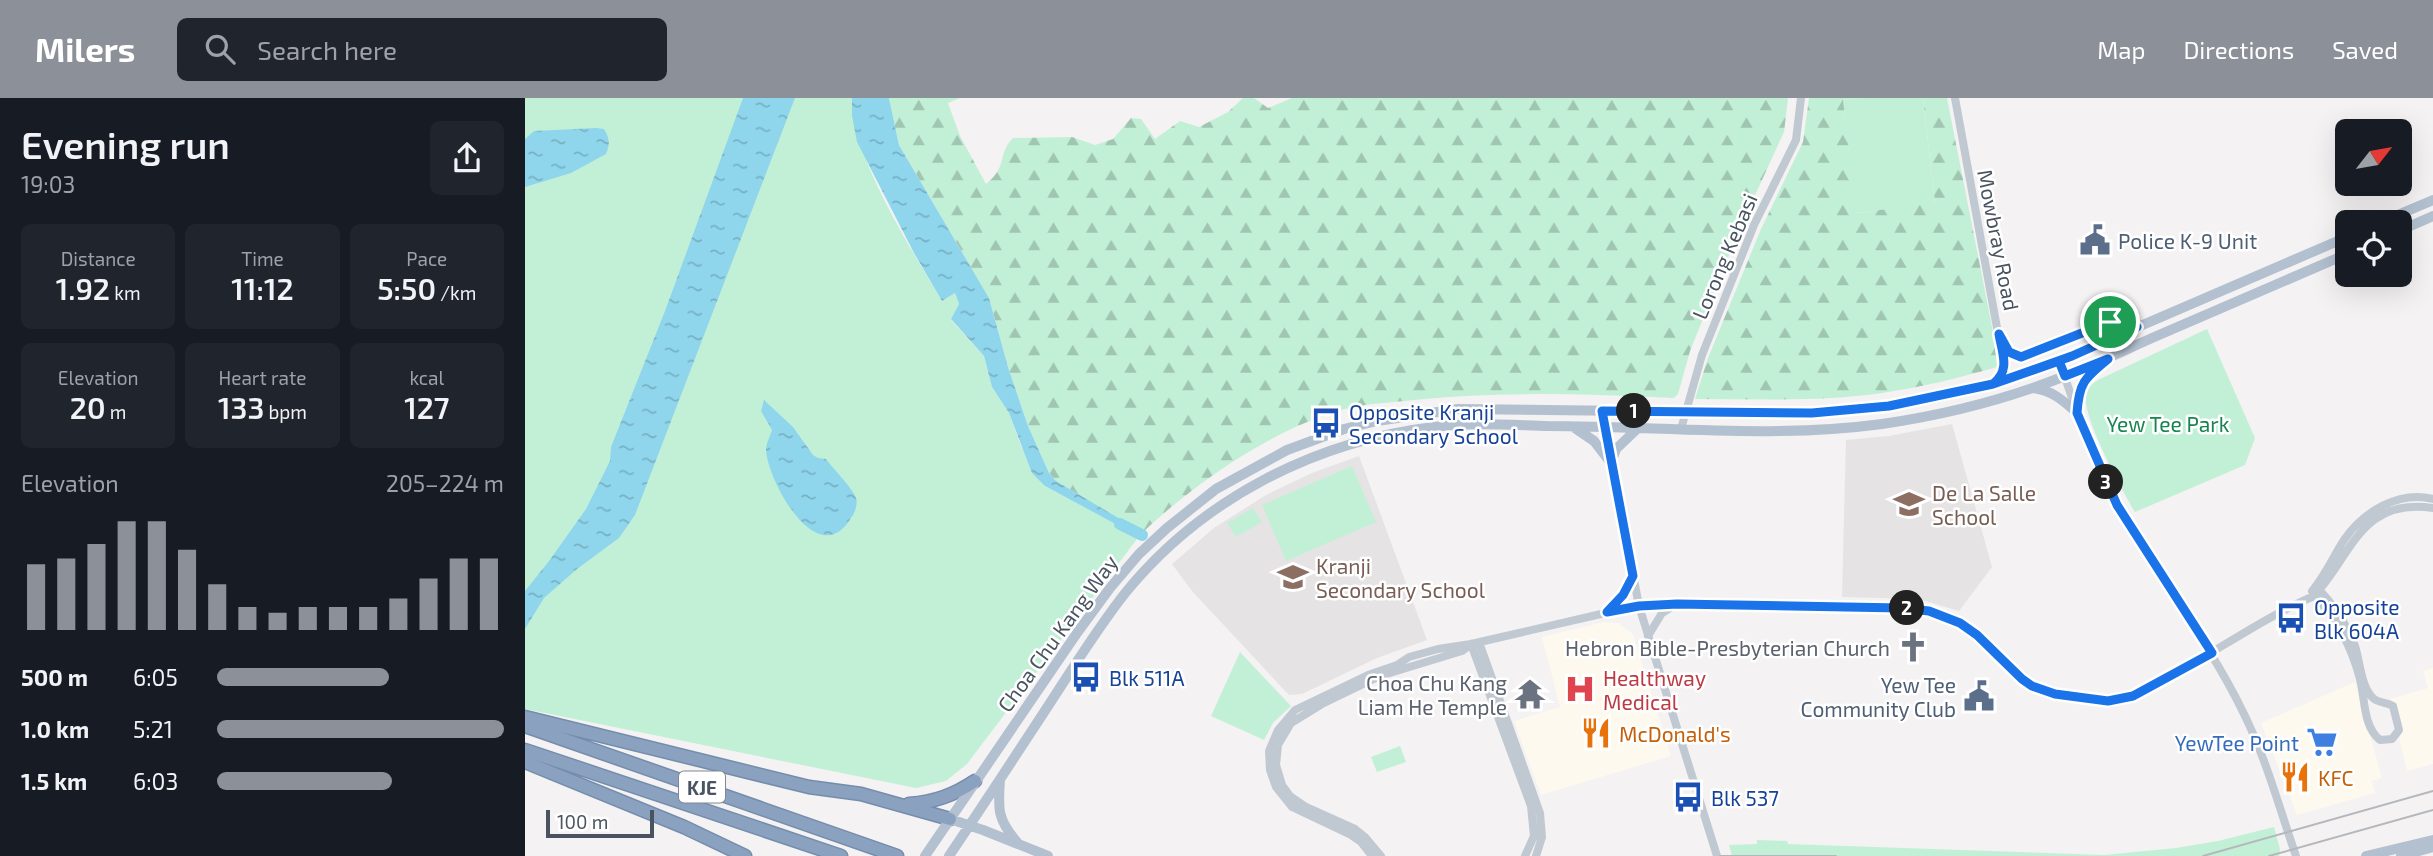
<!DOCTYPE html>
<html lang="en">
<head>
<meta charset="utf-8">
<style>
	body { margin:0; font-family:"Exo 2",sans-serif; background:#20242c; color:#f1f3f6; height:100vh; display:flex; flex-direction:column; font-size:26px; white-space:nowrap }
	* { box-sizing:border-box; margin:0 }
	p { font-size:23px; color:#9ea1a6 }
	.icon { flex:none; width:38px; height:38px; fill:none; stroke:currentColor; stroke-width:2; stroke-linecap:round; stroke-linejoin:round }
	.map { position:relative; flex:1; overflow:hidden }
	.sheet { display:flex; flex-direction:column; background:#171b24; width:525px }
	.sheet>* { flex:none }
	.needle { width:46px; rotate:59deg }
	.tools { position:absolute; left:1810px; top:21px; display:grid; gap:14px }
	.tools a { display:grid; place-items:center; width:77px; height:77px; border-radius:10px; background:#171b24; box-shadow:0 7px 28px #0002; font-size:35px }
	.scale { position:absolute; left:21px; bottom:18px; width:108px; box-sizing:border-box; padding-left:7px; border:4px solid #495460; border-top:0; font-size:19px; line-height:24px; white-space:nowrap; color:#495460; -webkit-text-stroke:5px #fff; paint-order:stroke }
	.pin { position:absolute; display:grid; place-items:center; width:60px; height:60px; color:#fff; margin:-30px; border:4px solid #fff; border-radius:50%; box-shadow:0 2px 7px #0007 }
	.km { position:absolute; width:35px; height:35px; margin:-18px; border-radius:50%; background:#222; color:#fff; font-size:19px; line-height:35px; text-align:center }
	.round { display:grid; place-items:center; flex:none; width:74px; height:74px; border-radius:10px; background:#20242c }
	.head { display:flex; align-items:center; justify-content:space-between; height:119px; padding:0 21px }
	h1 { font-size:38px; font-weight:600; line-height:52px }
	.figures { display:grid; grid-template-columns:repeat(3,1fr); gap:10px; height:119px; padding:7px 21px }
	.figures div { display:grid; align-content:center; border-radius:10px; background:#20242c; text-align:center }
	.figures b { font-size:30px; font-weight:600 }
	.figures small { font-size:19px; font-weight:400 }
	.figures p { font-size:19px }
	.chart { height:196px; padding:14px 21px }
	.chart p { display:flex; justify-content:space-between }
	.chart svg { width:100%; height:126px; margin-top:7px; stroke:#8c9099; stroke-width:6 }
	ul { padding:0 21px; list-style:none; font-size:23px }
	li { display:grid; grid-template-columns:112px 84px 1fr; align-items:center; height:52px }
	li i { height:18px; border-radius:9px; background:#8c9099 }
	header { display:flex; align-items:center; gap:42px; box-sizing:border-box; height:98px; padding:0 35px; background:#8c9099; color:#fff }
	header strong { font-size:33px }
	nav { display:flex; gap:38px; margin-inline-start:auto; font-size:24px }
	.search { width:490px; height:63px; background:#20242c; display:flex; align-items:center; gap:18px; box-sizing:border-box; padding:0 24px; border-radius:10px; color:#9ea1a6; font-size:26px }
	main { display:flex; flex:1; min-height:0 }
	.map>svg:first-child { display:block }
	.commercial { fill:#fdf9ee }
	.education { fill:#e5e3e4 }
	.green { fill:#c2f0d6 }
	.forest { fill:url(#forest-firs) }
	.water { fill:url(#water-ripples) }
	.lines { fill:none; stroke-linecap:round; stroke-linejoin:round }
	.river { stroke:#8fd6ed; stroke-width:12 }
	.highway-casing { stroke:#758dac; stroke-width:15 }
	.minor { stroke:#c0c9d1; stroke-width:8 }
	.major { stroke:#b2c0d0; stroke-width:10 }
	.highway { stroke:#8aa2c0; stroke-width:12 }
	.rail { stroke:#b4b7bc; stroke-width:2 }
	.route-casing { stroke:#fff; stroke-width:14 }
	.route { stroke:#1a73e8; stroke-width:9 }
	.labels { text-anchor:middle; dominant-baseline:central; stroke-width:5; stroke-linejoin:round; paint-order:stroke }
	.shield { fill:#fff; stroke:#808790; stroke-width:2 }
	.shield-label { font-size:19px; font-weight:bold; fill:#495460 }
	.street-label { font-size:21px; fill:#495460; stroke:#fff }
	.service-label { font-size:21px; fill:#4e5e75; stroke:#fff; text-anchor:start }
	.transit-label { font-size:21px; fill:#164399; stroke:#fff; text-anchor:start }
	.park-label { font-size:21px; fill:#188452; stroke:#fff }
	.education-label { font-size:21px; fill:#785e54; stroke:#fff; text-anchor:start }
	.worship-label { font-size:21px; fill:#5b616d; stroke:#fff; text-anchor:end }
	.health-label { font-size:21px; fill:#be3a42; stroke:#fff; text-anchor:start }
	.food-label { font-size:21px; fill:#c56008; stroke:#fff; text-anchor:start }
	.shop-label { font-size:21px; fill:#366cbe; stroke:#fff; text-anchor:end }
</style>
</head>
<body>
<header>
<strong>Milers</strong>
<div class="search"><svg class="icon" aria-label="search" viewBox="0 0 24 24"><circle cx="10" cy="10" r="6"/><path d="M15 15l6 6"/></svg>Search here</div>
<nav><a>Map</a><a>Directions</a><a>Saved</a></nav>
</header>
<main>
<section class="sheet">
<div class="head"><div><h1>Evening run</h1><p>19:03</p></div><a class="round"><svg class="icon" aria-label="share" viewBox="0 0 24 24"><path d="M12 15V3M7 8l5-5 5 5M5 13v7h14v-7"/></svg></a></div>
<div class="figures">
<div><p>Distance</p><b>1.92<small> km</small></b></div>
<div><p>Time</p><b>11:12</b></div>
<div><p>Pace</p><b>5:50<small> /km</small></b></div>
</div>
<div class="figures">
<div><p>Elevation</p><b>20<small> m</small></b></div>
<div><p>Heart rate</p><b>133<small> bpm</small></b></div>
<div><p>kcal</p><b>127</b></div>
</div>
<div class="chart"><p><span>Elevation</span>205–224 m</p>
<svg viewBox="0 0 160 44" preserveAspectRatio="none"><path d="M5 44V21M15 44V19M25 44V14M35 44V6M45 44V6M55 44V16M65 44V28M75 44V36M85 44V38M95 44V36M105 44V36M115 44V36M125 44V33M135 44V26M145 44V19M155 44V19"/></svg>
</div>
<ul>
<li><b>500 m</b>6:05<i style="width:60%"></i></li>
<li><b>1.0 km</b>5:21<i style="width:100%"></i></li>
<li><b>1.5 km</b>6:03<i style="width:61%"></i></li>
</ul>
</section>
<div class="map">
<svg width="1908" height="758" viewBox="0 0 1908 758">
	<defs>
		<pattern id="forest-firs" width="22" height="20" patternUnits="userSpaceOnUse" patternTransform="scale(1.75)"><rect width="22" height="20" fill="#c2f0d6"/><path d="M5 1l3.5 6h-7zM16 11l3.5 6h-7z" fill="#a0c5b1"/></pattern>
		<pattern id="water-ripples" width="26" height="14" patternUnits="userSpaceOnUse" patternTransform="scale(1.75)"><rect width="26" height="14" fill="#8fd6ed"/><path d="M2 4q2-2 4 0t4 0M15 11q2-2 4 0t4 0" fill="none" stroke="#77b0c3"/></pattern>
	</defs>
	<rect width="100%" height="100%" fill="#f4f2f2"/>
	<path class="commercial" d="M1079 524 1093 525 1108 536 1146 658 1016 697 989 623 1035 609 1017 539Z
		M1908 570V666L1882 673 1874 641 1877 635V626L1870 605 1865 601 1903 590 1898 573Z
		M1830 584 1857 680 1847 683 1850 695 1772 717 1736 625Z"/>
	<path class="education" d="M1427 326 1467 469 1434 513 1394 501 1317 499 1321 342 1364 338Z
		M834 358 902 542 852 560 777 596 764 597 667 493 647 466 689 430 741 397 787 375Z"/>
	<path class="green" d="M0 0H327C327 60 386 150 417 203L430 195 434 206 426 222 459 258 467 289 484 315 496 348 520 388 608 435 610 434 615 437 442 666 421 683 391 690 0 611Z
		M1335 0H1398L1410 106 1331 115 1318 2Z
		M1682 231 1730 340 1720 367 1610 414C1598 394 1556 317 1561 297 1562 289 1568 285 1575 281Z
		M827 368 851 424 761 463 737 407Z
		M728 410 737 424 711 439 702 425Z
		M715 554 766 608 748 625 739 642 686 618Z
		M875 648 881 664 852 674 846 659Z
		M1749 729 1755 751 1754 758H1207L1204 747 1232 746V742L1262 743 1263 746 1579 757 1651 750 1693 743Z"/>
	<path class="forest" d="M364 0H435L423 5 435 38 461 86C483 69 472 56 488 40L547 39 570 47 588 41 606 20 616 21 630 41 655 23 674 29 703 14 718 0H729L743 10 767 0H1263L1259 34 1214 132 1165 253 1153 296 1149 300C1062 296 976 293 889 302 865 305 840 305 816 312 744 333 668 386 615 437L610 434 611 431 531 383 524 375 503 328 483 269 464 200 374 47Z
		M1284 0H1335L1318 2 1332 115 1410 105 1398 0H1422L1469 239 1472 269C1434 280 1397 289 1357 295 1296 304 1232 301 1170 301L1183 260 1236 131 1278 44Z"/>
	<path class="water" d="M218 0H270L110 417 94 440 52 471 19 500 0 531V493L24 463 61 411 85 363 86 349 140 213Z
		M327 0H364L374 47 464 200 483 269 503 328 524 375 531 383 612 431 609 436 520 388 507 375 484 315 467 289 459 258 426 221 434 206 430 195 417 203 389 155 332 44 327 18Z
		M71 30 79 31C85 41 85 46 81 56L46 75 0 89V41L9 33Z
		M239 302 268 329 288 357 293 360 301 361C308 371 327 389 331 400 333 406 330 415 326 420 293 475 243 384 241 352 241 346 245 338 247 332L236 313Z"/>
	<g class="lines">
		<path class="river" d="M595 426 617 437"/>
		<g class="highway-casing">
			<path id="highway" d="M0 619 284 689 336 696 425 721
				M0 628 372 758
				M0 652 316 758
				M0 664 159 729 220 758
				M384 706C410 704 429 697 450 683"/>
		</g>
		<path class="minor" d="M1430 0 1479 268 1478 277 1471 284
			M1478 245 1487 257 1496 259 1585 224 1612 229
			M1534 263C1552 313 1568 365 1594 411 1633 480 1683 542 1718 614 1741 660 1754 709 1771 758
			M1077 313 1114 508 1192 758
			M1156 331 1177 257 1229 127 1271 42 1276 0
			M1787 493C1800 478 1808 459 1819 442 1838 414 1874 392 1908 401
			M1788 497C1811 518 1827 550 1835 581 1840 600 1838 629 1855 642L1867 641 1874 632 1868 608C1861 604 1853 605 1848 600 1836 589 1835 563 1830 548 1823 528 1807 504 1791 489
			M1084 512 1098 497 1108 478
			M1123 538 1137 515 1150 507
			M954 544 1015 715 1017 739 1011 758
			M946 546 1006 708 1009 738 1000 758
			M847 758 836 744 826 737 767 709 751 689 745 672 744 653 753 632 770 612 843 577 872 567 884 559 913 551 946 546 1102 510 1152 506 1388 511C1451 519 1457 554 1502 585 1516 594 1532 596 1548 599 1562 601 1577 604 1590 602 1615 597 1637 583 1658 571 1701 547 1744 517 1789 498 1827 457 1836 399 1908 410
			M856 758 840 739 830 731 781 709 765 698 757 687 751 667 753 647 766 625 797 606 855 578 937 553 946 546"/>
		<path class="major" d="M1856 124 1908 102
			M1874 133 1908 118
			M1508 290C1526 292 1538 302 1552 315
			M1552 315C1553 290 1555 283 1574 268
			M1050 330 1069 343 1086 365
			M1086 365 1091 351 1112 331
			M475 681C473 711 472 721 492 744
			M425 721 458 732 523 758
			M400 758 552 535 585 490 614 456 642 430 691 391 762 352 819 331 852 323 933 311 1287 315 1364 308 1405 301 1458 289 1534 263 1822 139
			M424 758C459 706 493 654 527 602 551 565 574 528 601 494 677 401 790 343 909 329 946 324 985 327 1023 328 1134 328 1246 341 1357 326 1420 317 1486 300 1545 276 1573 265 1600 252 1627 240 1692 212 1757 184 1822 156
			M1841 758 1908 742
			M1876 758 1908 749"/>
		<use href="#highway" class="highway"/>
		<path class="rail" d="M1195 758H1311
			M1678 758 1908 693
			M1744 758 1908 712"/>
	</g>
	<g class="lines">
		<g class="route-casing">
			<path id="route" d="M1585 224 1612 229 1547 258 1468 286 1364 308 1287 315 1077 313 1108 478 1098 497 1082 514 1114 508 1152 506 1376 510 1404 513 1435 525 1452 537 1497 581 1507 588 1530 596 1583 603 1608 598 1687 555 1592 407 1552 315C1554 284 1560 280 1583 261L1540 278 1534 263 1468 286C1486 272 1477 255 1474 236L1484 254 1496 259 1585 224"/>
		</g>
		<use href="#route" class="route"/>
	</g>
	<defs>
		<g id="civic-bare" transform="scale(2.415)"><path d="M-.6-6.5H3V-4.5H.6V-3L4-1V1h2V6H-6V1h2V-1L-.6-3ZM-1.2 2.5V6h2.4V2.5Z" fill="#5c6f8a" stroke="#fff" stroke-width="2.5" paint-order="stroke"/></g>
		<g id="bus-bare" transform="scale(2.415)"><path d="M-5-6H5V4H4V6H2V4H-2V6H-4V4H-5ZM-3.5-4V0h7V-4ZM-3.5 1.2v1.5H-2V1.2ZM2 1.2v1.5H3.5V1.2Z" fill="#1a4fb4" stroke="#fff" stroke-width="2.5" paint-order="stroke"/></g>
		<g id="school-bare" transform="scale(2.415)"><path d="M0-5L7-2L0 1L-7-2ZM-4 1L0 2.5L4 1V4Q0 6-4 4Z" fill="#8d6e63" stroke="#fff" stroke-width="2.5" paint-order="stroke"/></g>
		<g id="church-bare" transform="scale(2.415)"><path d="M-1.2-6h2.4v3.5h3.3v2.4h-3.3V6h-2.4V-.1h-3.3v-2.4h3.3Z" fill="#6b7280" stroke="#fff" stroke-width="2.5" paint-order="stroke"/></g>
		<g id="hospital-bare" transform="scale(2.415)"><path d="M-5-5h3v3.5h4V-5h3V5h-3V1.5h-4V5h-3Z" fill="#e0444e" stroke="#fff" stroke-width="2.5" paint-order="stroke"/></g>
		<g id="temple-bare" transform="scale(2.415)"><path d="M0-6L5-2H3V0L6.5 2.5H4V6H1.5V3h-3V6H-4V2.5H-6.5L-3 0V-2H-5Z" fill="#6b7280" stroke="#fff" stroke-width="2.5" paint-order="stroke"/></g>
		<g id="restaurant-bare" transform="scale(2.415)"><path d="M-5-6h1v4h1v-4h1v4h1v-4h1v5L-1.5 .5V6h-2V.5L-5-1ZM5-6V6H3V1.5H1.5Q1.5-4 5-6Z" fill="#e8710a" stroke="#fff" stroke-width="2.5" paint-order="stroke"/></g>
		<g id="supermarket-bare" transform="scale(2.415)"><path d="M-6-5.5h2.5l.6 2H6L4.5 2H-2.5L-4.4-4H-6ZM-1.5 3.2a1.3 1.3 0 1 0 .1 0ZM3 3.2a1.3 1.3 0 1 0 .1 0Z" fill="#3f7fe0" stroke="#fff" stroke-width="2.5" paint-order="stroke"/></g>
	</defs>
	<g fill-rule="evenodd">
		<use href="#civic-bare" x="1570" y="142"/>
		<use href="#bus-bare" x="801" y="325"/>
		<use href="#school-bare" x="1384" y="406"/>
		<use href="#school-bare" x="768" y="479"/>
		<use href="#bus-bare" x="1766" y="520"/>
		<use href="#church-bare" x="1388" y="549"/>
		<use href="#bus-bare" x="561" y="579"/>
		<use href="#hospital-bare" x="1055" y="591"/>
		<use href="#temple-bare" x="1005" y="596"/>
		<use href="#civic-bare" x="1454" y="598"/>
		<use href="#restaurant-bare" x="1071" y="635"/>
		<use href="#supermarket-bare" x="1797" y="644"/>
		<use href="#restaurant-bare" x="1770" y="679"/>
		<use href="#bus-bare" x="1163" y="699"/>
	</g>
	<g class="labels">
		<rect class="shield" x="154" y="673.5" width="46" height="31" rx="5"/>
		<g class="shield-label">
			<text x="177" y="689">KJE</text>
		</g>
		<g class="street-label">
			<text transform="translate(1474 142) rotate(79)">Mowbray Road</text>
			<text transform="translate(1199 158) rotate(-67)">Lorong Kebasi</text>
			<text transform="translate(532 535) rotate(-54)">Choa Chu Kang Way</text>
		</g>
		<g class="service-label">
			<text x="1593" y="142">Police K-9 Unit</text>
			<text x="1431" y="586" text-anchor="end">Yew Tee<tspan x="1431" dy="24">Community Club</tspan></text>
		</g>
		<g class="transit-label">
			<text x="824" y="313">Opposite Kranji<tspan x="824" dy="24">Secondary School</tspan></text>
			<text x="1789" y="508">Opposite<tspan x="1789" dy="24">Blk 604A</tspan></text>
			<text x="584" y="579">Blk 511A</text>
			<text x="1186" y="699">Blk 537</text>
		</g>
		<g class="park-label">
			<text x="1643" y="325">Yew Tee Park</text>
		</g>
		<g class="education-label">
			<text x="1407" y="394">De La Salle<tspan x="1407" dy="24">School</tspan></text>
			<text x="791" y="467">Kranji<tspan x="791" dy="24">Secondary School</tspan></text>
		</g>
		<g class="worship-label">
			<text x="1365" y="549">Hebron Bible-Presbyterian Church</text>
			<text x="982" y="584">Choa Chu Kang<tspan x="982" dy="24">Liam He Temple</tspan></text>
		</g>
		<g class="health-label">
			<text x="1078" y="579">Healthway<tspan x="1078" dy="24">Medical</tspan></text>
		</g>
		<g class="food-label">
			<text x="1094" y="635">McDonald's</text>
			<text x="1793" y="679">KFC</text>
		</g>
		<g class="shop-label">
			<text x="1774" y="644">YewTee Point</text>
		</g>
	</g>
</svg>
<div class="tools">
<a><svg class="needle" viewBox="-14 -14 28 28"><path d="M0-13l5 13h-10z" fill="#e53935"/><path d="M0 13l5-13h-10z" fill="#9ea1a6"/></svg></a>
<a><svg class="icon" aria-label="locate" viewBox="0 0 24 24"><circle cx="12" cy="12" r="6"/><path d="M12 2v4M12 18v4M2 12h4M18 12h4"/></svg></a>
</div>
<div class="scale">100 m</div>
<div class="pin" style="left:1585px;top:224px;background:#1e9e55"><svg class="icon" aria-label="arrive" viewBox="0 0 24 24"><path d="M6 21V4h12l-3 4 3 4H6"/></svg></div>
<b class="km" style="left:1109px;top:313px">1</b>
<b class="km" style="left:1382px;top:510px">2</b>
<b class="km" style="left:1581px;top:384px">3</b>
</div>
</main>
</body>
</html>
